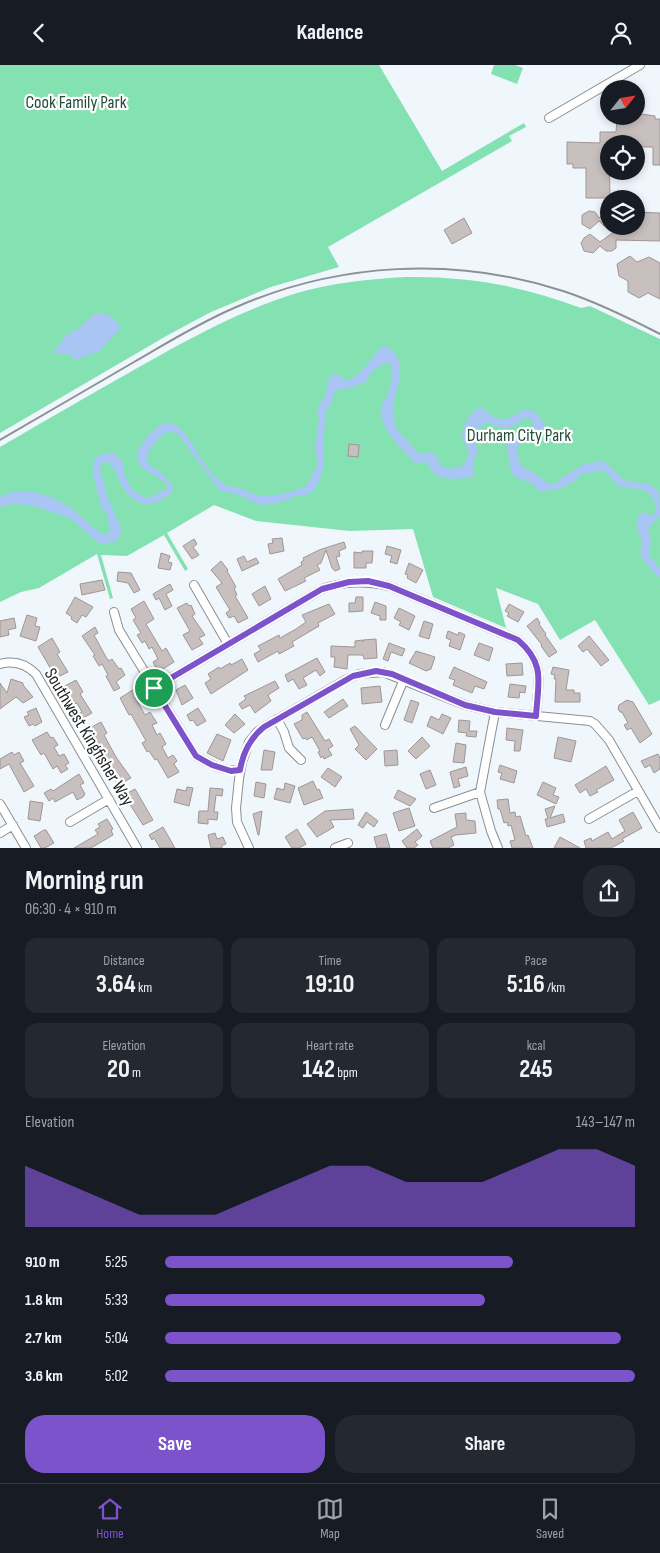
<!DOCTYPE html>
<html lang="en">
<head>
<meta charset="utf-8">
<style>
	body { margin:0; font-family:"Sofia Sans Condensed",sans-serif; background:#242831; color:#f1f3f6; height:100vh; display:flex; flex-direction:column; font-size:19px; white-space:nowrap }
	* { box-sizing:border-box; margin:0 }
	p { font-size:16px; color:#9ea1a6 }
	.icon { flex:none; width:28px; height:28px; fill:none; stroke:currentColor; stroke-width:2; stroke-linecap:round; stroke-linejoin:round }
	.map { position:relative; height:783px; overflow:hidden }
	.sheet { display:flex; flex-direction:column; background:#171b24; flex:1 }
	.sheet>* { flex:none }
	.needle { width:32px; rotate:60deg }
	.tools { position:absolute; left:600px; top:15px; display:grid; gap:10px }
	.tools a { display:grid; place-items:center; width:45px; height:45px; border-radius:50%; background:#171b24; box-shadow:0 2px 8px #0003; font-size:25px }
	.pin { position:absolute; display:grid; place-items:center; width:42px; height:42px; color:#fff; margin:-21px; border:2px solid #fff; border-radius:50%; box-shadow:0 1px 5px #0007 }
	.round { display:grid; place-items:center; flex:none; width:52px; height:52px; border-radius:20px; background:#242831 }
	.overview { display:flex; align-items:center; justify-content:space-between; height:85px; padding:0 25px }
	h1 { font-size:28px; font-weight:700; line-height:38px }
	.stats { display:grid; grid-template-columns:repeat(3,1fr); gap:8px; height:85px; padding:5px 25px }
	.stats div { display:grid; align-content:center; border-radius:12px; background:#242831; text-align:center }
	.stats b { font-size:25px; font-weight:700 }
	.stats small { font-size:14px; font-weight:400 }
	.stats p { font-size:14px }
	.chart { height:140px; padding:10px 25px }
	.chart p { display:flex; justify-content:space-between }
	.chart svg { width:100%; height:90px; margin-top:5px; fill:#7d53cc; opacity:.7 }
	.button { display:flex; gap:10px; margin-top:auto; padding:10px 25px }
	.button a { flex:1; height:58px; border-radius:20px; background:#7d53cc; color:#fff; font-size:20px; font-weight:700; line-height:58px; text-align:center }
	.button a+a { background:#242831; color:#f1f3f6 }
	ul { padding:0 25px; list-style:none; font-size:16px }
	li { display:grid; grid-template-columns:80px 60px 1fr; align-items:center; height:38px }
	li i { height:12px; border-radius:6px; background:#7d53cc }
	header { display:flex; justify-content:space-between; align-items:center; height:65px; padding:0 25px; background:#171b24; font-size:22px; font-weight:700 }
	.tab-bar { display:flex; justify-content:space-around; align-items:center; height:70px; border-top:1px solid #363941; background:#171b24; font-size:14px; color:#9ea1a6 }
	.tab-bar a { display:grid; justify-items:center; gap:2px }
	.tab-bar .on { color:#7d53cc }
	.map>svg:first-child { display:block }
	.green { fill:#84e1b1 }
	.water { fill:#a9c5f4 }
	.building { fill:#c8c0bf; stroke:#9f9696 }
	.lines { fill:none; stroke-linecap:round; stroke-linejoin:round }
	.minor-casing { stroke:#898f94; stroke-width:10 }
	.minor { stroke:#fff; stroke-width:8 }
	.rail { stroke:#8c9194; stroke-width:2 }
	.route-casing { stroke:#fff; stroke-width:10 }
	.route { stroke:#7d53cc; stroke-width:6 }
	.labels { text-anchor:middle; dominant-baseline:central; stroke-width:4.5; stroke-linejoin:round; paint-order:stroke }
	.park-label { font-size:18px; fill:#234e39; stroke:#fff }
	.street-label { font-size:18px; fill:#1b1e1f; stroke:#fff }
</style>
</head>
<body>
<header><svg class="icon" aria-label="back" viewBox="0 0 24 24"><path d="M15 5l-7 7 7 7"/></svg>Kadence<svg class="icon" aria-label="person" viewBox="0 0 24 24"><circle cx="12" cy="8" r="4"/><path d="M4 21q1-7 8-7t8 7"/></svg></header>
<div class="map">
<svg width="660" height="783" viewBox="0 0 660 783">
	<rect width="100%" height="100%" fill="#f0f7fc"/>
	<path class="green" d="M0 0H379L442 106 524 58 526 62 509 71 512 76 328 182 339 202 271 222 211 247 168 270 0 368Z
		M494 0H515L523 3 517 19 491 9Z
		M406 212C468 211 523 221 581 243L590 241 660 274V635L649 640 595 555 560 575 538 539 496 523 506 563 433 532 413 464 350 466 256 456 214 440 167 468 188 504 185 506 164 470 127 491 101 490 113 533 110 534 97 489 39 523 21 527 0 537V382C44 356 88 331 132 306 185 276 238 246 297 228 332 218 369 214 406 212Z"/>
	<path class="water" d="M96 248C107 247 118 253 120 264L99 286 76 295 68 289 53 288 68 268C80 267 86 254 96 248Z
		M386 281C419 301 383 333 396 362 399 368 405 373 409 377 412 382 417 389 424 389 426 389 429 387 431 387L438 392 439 399 448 404 463 401 469 388C467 382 462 374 462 368 463 359 473 344 481 342 487 347 494 354 502 354 510 355 517 347 524 345 536 343 543 355 546 364 540 373 530 376 520 379 514 386 518 394 522 402L536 409 549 419 558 417 561 413 585 399 601 396 606 398 625 416 649 419 659 427 660 451 648 463 651 474 649 490 660 504V513L648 501 640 489 642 475 637 465 638 450 647 447 650 452 654 449 656 443C655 439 653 431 650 429 643 421 628 425 619 421 613 418 611 410 603 405L581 409C573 421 554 426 539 426L531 418 513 411 509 397 507 377 513 371 519 372 523 369 528 370 531 368 533 357 527 352C511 363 507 368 489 357L472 366 478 387 473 395V412C461 414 442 416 433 407 430 404 429 400 426 397L415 398C401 383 380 365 381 343 381 338 386 334 388 329 390 321 394 307 390 299L384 298 370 308 367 316 351 323 337 325 334 328 331 340 325 345C328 359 323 362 323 375 323 381 325 388 324 395 323 410 316 434 298 430L282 437 263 440 255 438 237 429 220 426 179 370 169 366C160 370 140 390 150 401 152 402 155 403 157 405 164 409 169 415 173 422L171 429C164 433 156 439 148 439 134 439 124 427 119 415 116 407 114 400 105 396L103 398 100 403 108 434 122 465 117 476 100 479 71 454 58 449 30 440 12 439 0 442V432C20 420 46 428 66 440 78 447 88 459 99 467L105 469 110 467 107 450 101 441 94 414 93 401 95 394 100 390 113 387 122 395 125 411 132 425 145 432H152L167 423V419L139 400 137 388C180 315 190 395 221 417 227 422 232 421 239 423 245 424 250 429 257 430 271 433 292 427 305 422L318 400 315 383 319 355 317 345 328 325V315L330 312 336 308C340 311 342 314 346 315 357 316 373 291 380 283Z"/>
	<path class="building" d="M641 49 655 51V54H660V100H653V82H636V79H609L610 133H586V103H573V99H567V77L600 78V67H616L617 54H627V51Z
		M609 145V161H636V147L660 148V176L616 175V183L612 186H606L600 181 593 188 584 186 581 178 584 173 590 169 600 177 615 166 604 161 599 156 590 164 582 159V150L589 146 595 147 599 153Z
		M464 153 472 168 452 179 444 165Z
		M630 191 637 197 649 192 660 198V234L648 228 639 233 628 227V216L619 211 617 199Z
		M349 379 359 380 358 392 348 391Z
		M282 473 284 486 270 489 268 479 273 478 272 474Z
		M194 474 197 479 193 482 199 490 192 494 183 481Z
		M344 477 346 483 339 486 340 491 336 492 340 504 335 506 332 503 326 485 321 498 317 500 320 505 304 513 306 516 285 526 278 514 302 500 301 497 304 495 303 493 319 485Z
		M387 481 401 485 397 499 390 497 392 491 385 489Z
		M362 486H373L372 498H366V503H354V487L362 488Z
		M161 488 170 491 168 497 172 498 170 505 158 503Z
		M244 491 247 497 256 493 259 498 242 506 237 494Z
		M221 496 228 505 227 506 236 522 234 523 237 530 235 531 248 553 238 558 234 551 229 553 226 548 230 545 216 522 222 518 211 505Z
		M409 498 423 505 416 518 407 513 408 510 405 509Z
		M118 507 131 508 140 525 134 528 128 518 117 516Z
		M102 515 105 525 82 530 80 519Z
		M170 519 173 525 166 529 172 541 165 545 159 533 156 535 153 529Z
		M265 521 271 534 259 541 252 529Z
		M75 532 93 542 86 552 82 550 77 558 71 554 72 552 66 548Z
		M356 532H363V546L349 547V538H355Z
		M144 536 154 554 146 559 162 586 166 583 174 597 158 607 153 597 158 594 152 582 149 584 145 576 142 578 137 570 141 568 133 555 136 553 131 544Z
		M375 537 386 541V555H380V551L371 548Z
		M187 538 189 541 191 540 195 549 192 551 205 570 199 573 203 579 192 585 183 570 190 566 177 543Z
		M329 539 335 549 318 558 319 561 292 577 294 581 279 589 278 586 258 597 254 589 261 585 258 581 279 570 280 573 296 564 306 557 302 550Z
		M509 539 524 547 518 557 507 551 509 548 505 546Z
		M399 543 415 551 409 565 399 560 401 557 394 553Z
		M27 550 37 553 35 561 40 562 36 576 20 571Z
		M14 553 16 563 8 565 9 570 0 572V556Z
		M537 553 540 558 539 559 546 569 545 570 557 587 549 592 541 581 542 580 527 561Z
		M424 556 433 559 429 574 419 571Z
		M95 562 98 568 94 570 106 592 109 596 112 594 119 604 121 603 125 610 116 617 120 623 114 626 106 611 108 610 102 599 99 601 93 591 95 590 82 571Z
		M448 566 458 570 459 567 465 570 460 585 449 581 451 575 446 573Z
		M589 571 609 595 601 601 587 584 583 587 578 581Z
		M52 573 60 587 57 589 68 607 60 611 56 604 52 606 38 582Z
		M376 574 377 593 364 594 363 590H348L347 604 334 602 335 592H331V581L355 582V576L362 575 363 577V575Z
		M389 578 405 584 402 591 391 587 388 596 383 594Z
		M479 578 493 583 489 596 474 590Z
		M416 586 435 592 431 604 426 606 409 598Z
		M317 593 325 607 320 611 316 605 303 613 307 620 299 624 293 614 288 617 285 610Z
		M242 594 248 605 211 629 205 618 211 614 208 609 219 602 220 604 230 598 231 600Z
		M522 598 523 610 507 611 506 599Z
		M454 602 487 617 484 624 475 621 472 628 453 620 455 615 449 613Z
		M553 602 569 605 566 625H574V628H580V637H555L556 614H554L555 610 551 609Z
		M11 614 23 618V620L33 632 23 638 16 632 0 644V618L7 628Z
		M76 615 83 627 80 629 92 648 79 655 76 650 82 647 77 638 74 639 72 634 70 635 63 622Z
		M275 616 279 623 268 630 271 636 255 648 250 640 242 644 239 639 246 634 244 631Z
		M510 619 526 621 525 628 520 627 519 633 508 632Z
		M185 620 193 633 182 640 176 625Z
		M380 621 382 637 362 639 361 623Z
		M136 623 140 630 135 632 145 650 150 647 157 658 152 660 157 670 160 668 166 679 162 682 168 693 173 690 177 696 174 699 179 707 168 713 157 694 155 695 149 686 147 687 142 678 146 676 131 649 129 650 120 633Z
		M343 634 348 641 329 653 324 647Z
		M411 635 419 638 412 658 404 655Z
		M627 635 633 637 652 669 640 678 631 663 627 665 624 660 628 658 622 647H620L618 644 619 640Z
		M36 643 42 657 35 661 33 659 29 661 24 652 29 650 27 647Z
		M198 643 206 656 197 661 193 655 190 656 187 650Z
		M307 647 325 676 329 674 333 681 328 684 332 690 324 694 323 691 321 693 318 687 320 686 312 672 307 675 306 673 303 674 294 659 302 655V650Z
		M235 649 245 659 234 668 225 660Z
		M442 649 451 653 443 669 427 661 431 651 439 655Z
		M459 655 470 656 469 666H477L476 672 466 671 467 668 458 667Z
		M101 657 107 668 104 670 116 692 131 713 118 720 115 715 118 714 112 704 113 703 97 675 94 669 90 672 86 665Z
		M355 661 377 684 366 695 355 684 359 680 350 664Z
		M507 663 523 665 520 686H514L515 676 506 675Z
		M47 667 51 673 53 672 58 680 54 682 59 691 64 689 69 698 65 700 68 704 61 708 57 701 53 704 44 688 41 690 32 675Z
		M217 669 231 675 223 696 207 688Z
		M422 672 430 681 416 694 408 686Z
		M558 672 576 676 571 697 554 693Z
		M456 678 466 680 464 698 453 697Z
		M264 685 275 687 272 705H261Z
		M397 685 398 700 385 701 384 686Z
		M12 687 14 690 19 687 24 696 20 698 34 721 24 727 9 699 0 704V694Z
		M658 689 660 693V704L654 708 650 700 645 703 641 696Z
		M500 700 517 706 514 718 500 714 502 708 498 707Z
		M606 701 614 715 596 725 598 727 590 731 586 724 580 728 575 720Z
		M466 702 468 711 458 714 460 721 454 723 450 707Z
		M328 703 342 712 335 722 321 712Z
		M430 705 436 720 426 724 420 709Z
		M79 709 84 718 80 720 85 729 83 732 77 735 73 727 55 737 53 733 49 736 44 728 51 724 53 726Z
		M313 716 317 725 319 724 323 733 304 740 298 723Z
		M256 717 266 719 264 733 254 731Z
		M543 717 556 723 553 730 559 732 556 739 537 730Z
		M285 718 295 721 290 738 274 734 277 723 284 725Z
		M187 722 193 723 189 741 174 737 177 724 186 726Z
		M210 723 223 724 222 731 216 730 214 747H218L217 755 208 754V759L198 758 199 746H208Z
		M135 724 153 755 143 760 124 730Z
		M398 725 416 734 410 741 394 733Z
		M508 734 510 748 515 747 516 752 520 751 526 771 528 770 533 783H512L510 776 515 775 511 760 508 761 507 757 504 758 500 744H498L497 735Z
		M30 736 43 738 40 756 28 754Z
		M555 741 550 753 563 749 565 757 547 762 545 754H548L545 744Z
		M409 743 415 761 399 766 393 748Z
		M353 744 354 754 330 755 334 762 317 772 307 759 325 746Z
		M262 746 259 770H258L253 749Z
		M366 747 378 756 374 762 367 757 363 763 358 760Z
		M633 747 642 763 622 774 624 776 611 783H586L584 776 591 773 592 776 608 767 612 774 625 766 619 755Z
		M466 748V755L475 756 476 768 456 770 451 772 454 780 448 783H433L430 776 457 762 455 749Z
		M107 754 113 764 111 765 113 770 91 783H74L98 769 95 765 100 762 98 759Z
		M163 762 175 783H160L154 773 152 775 149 770Z
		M297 764 306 779 299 783H292L285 772Z
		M417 764 422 771 415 777 418 780 414 783H407L402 776Z
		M44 765H46L54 778 45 783H41L34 771Z
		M215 768 217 774 223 772 226 779 222 780V783H211L208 770Z
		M386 769 390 783H377L374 772Z
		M560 772 580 783H554Z"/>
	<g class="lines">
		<g class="minor-casing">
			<path id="minor" d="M549 53 640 0
				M194 520 228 579
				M114 547 119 565 196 691C210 699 223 707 240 705
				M0 599C14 595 26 599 36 609L137 783
				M154 623 322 524C345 516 365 516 389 521L518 575C546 599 538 618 536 651
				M495 647 480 727 491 766 498 783
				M277 654 284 667 289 683 301 695
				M385 660 404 614
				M0 739 26 783
				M434 743 480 727
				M589 754 638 726
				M70 757 109 734
				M0 768 13 760
				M249 783 237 757 236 743 239 714 242 697 249 677 257 667 264 662 347 614 359 609 383 607 465 640 495 647 590 656 595 659 609 675 660 763
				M335 783 348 778"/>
		</g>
		<use href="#minor" class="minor"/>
		<path class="rail" d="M0 375C45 349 89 323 134 297 167 278 199 258 234 243 338 197 455 191 563 226 597 237 629 253 660 269"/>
	</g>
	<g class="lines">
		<g class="route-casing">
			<path id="route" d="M368 516 389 521 518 575C546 599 538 618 536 651L495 647 465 640 392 609 376 606 353 611 264 662C250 673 243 687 240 705L231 706 212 700 196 691 154 623 322 524 349 517Z"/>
		</g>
		<use href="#route" class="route"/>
	</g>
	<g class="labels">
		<g class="park-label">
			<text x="76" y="37">Cook Family Park</text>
			<text x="519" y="370">Durham City Park</text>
		</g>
		<g class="street-label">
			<text transform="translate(89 672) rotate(59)">Southwest Kingfisher Way</text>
		</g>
	</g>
</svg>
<div class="tools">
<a><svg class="needle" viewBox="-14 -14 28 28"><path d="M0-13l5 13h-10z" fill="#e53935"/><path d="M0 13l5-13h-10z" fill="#9ea1a6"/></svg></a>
<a><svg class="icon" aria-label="locate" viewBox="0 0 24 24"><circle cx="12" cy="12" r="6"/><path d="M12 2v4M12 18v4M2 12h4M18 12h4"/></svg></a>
<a><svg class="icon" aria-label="layers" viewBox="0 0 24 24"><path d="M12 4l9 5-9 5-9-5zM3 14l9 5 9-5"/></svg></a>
</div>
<div class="pin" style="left:154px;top:623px;background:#1e9e55"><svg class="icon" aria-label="arrive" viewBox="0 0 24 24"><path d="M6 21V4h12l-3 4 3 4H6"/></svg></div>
</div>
<section class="sheet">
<div class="overview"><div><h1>Morning run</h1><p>06:30 · 4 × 910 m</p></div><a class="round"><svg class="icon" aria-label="share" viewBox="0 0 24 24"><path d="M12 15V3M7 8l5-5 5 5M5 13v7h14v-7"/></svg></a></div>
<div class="stats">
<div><p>Distance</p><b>3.64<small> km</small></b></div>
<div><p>Time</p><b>19:10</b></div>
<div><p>Pace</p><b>5:16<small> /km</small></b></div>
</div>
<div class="stats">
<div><p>Elevation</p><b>20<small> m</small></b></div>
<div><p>Heart rate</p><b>142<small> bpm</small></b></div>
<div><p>kcal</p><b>245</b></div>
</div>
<div class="chart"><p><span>Elevation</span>143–147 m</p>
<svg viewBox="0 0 160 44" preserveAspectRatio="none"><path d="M0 44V14L10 22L20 30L30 38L40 38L50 38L60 30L70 22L80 14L90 14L100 22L110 22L120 22L130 14L140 6L150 6L160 14V44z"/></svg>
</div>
<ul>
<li><b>910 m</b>5:25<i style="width:74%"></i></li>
<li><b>1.8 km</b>5:33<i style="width:68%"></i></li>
<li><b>2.7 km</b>5:04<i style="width:97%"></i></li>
<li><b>3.6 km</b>5:02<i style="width:100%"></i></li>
</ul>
<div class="button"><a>Save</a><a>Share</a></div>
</section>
<nav class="tab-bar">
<a class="on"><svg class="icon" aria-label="home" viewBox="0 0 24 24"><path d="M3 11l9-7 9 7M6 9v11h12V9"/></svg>Home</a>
<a><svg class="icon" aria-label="map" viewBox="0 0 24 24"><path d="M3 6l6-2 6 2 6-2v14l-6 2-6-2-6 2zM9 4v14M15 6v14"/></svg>Map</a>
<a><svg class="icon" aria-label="saved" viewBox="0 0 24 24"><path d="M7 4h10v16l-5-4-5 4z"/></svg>Saved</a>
</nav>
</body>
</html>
